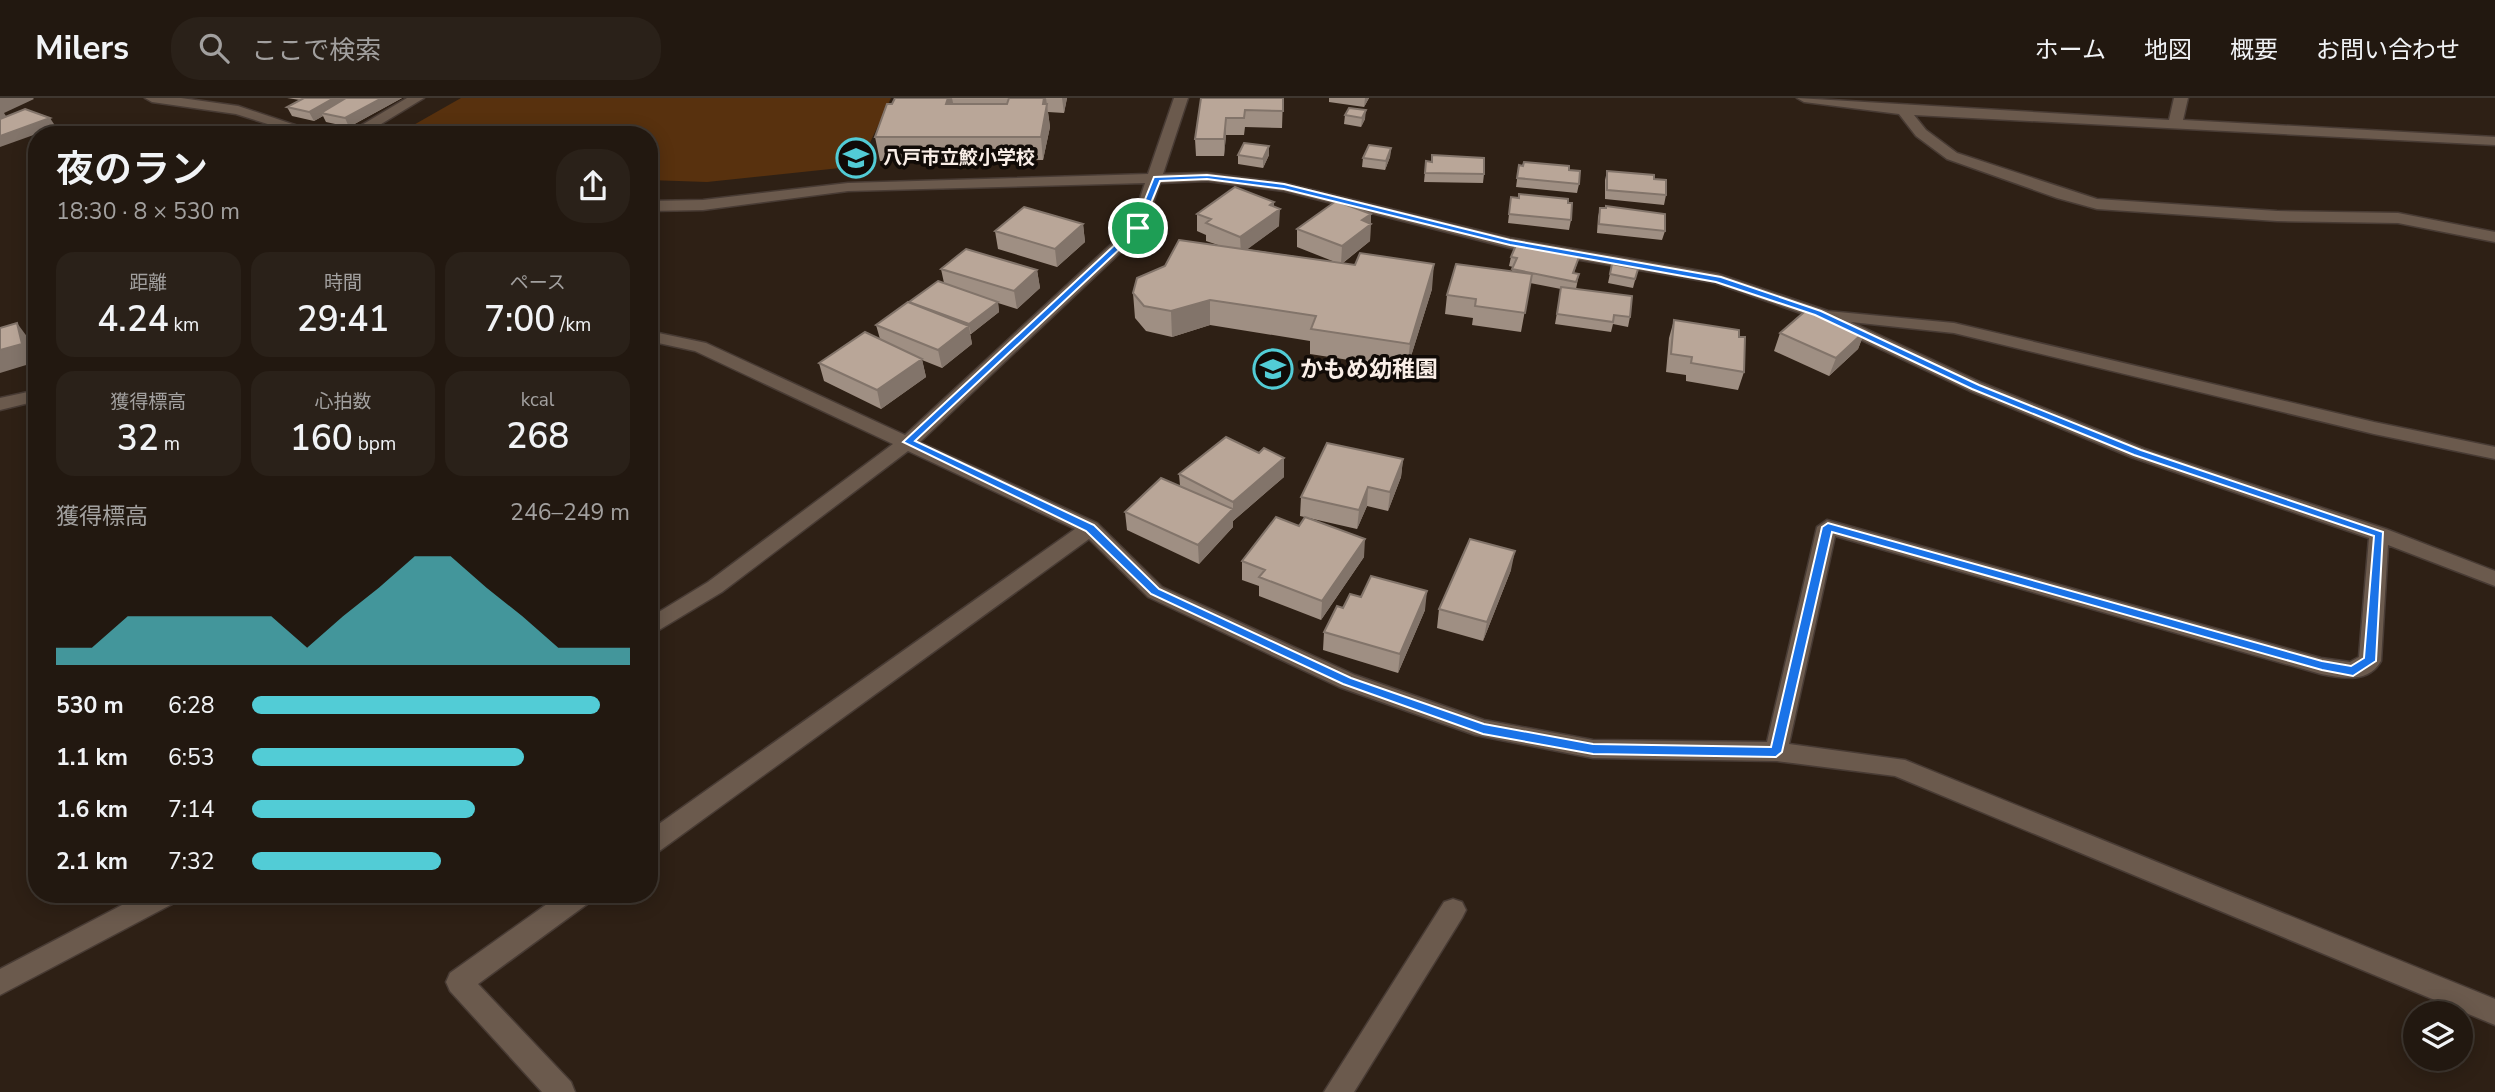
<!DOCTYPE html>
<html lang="ja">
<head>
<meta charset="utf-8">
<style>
	body { margin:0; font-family:"Nunito Sans","Noto Sans JP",sans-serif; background:#2a2119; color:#f1f3f6; height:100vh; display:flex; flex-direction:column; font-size:26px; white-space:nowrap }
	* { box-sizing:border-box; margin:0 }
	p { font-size:23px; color:#a2a09f }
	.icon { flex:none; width:38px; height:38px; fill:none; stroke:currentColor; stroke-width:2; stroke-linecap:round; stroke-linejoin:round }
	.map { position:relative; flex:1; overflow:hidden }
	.sheet { position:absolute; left:28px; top:28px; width:630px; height:777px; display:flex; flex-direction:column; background:#221810; border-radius:28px; box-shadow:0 4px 18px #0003,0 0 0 2px #3f3730 }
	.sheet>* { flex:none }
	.buttons { position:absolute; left:2403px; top:903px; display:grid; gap:14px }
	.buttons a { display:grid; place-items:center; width:70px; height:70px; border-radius:50%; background:#221810; box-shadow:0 4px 18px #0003,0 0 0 2px #3f3730; font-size:35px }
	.pin { position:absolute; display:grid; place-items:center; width:60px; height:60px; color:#fff; margin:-30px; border:4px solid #fff; border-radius:50%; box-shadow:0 2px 7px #0007 }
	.round { display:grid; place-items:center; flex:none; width:74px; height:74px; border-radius:28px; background:#2a2119 }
	.headline { display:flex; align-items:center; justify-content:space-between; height:119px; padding:0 28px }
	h1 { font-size:38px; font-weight:600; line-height:52px }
	.metrics { display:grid; grid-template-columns:repeat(3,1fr); gap:10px; height:119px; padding:7px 28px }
	.metrics div { display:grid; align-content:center; border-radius:18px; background:#2a2119; text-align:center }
	.metrics b { font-size:35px; font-weight:600 }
	.metrics small { font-size:19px; font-weight:400 }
	.metrics p { font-size:19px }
	.chart { height:196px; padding:14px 28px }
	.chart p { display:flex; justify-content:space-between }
	.chart svg { width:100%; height:126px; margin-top:7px; fill:#52ccd6; opacity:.7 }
	ul { padding:0 28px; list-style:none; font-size:23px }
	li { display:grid; grid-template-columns:112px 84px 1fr; align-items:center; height:52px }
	li i { height:18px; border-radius:9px; background:#52ccd6 }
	header { display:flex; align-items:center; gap:42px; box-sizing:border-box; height:98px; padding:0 35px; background:#221810; border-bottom:2px solid #3f3730 }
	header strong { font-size:33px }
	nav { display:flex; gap:38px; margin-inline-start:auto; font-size:24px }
	.search { width:490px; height:63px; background:#2a2119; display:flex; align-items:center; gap:18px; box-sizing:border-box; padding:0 24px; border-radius:28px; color:#a2a09f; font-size:26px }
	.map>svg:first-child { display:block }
	.green { fill:#58310e }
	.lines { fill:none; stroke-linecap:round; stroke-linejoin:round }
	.minor-casing { stroke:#483b34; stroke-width:3 }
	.minor { fill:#6b5a4d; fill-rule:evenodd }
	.wall { fill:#9f8f83 }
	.shaded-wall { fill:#82746a }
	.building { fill:#b9a698; stroke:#82746a; stroke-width:2 }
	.route { fill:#1a73e8; stroke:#fff; stroke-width:2; fill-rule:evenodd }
	.labels { text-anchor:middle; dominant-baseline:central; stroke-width:7; stroke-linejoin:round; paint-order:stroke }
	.far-poi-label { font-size:19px; font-weight:bold; fill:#f9eee7; stroke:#110b07; text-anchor:start }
	.poi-label { font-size:23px; font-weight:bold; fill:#f9eee7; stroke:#110b07; text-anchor:start }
</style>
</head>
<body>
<header>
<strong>Milers</strong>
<div class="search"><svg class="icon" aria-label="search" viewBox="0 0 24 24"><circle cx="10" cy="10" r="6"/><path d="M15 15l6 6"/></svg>ここで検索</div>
<nav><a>ホーム</a><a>地図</a><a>概要</a><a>お問い合わせ</a></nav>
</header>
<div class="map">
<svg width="2495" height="994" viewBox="0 0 2495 994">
	<rect width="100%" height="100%" fill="#2e2015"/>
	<path class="green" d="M461 0H891L859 68 707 84 649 82V37H396Z"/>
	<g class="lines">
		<g class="minor-casing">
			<path id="minor" d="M145 0H181L238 8 325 37H303L236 16 152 4Z
				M407 0H424L363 37H345Z
				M1174 0H1188L1163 76 1207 75 1284 85 1510 140 1718 176 1828 213 1954 225 2374 324 2495 349V361L2374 336 1954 235 1851 224 1982 285 2145 351 2386 431 2495 473V488L2388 447 2381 563C2368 586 2342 580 2321 576L1835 438 1789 646 1905 662 2495 901V927L1895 678 1777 663 1593 660 1475 637 1339 589 1148 499 1089 441 658 754 649 757V733L1075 431 908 353 722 494 649 538V520L708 484 893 346 695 253 649 243V233L706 245 905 337 1131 128 1145 85 848 93 703 112 649 113V103L703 102 848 85 1148 76ZM1207 83 1284 93 1510 150 1715 185 1812 219 1970 293 2131 359 2369 440 2359 559 2350 564 2321 560 1827 422 1817 429 1767 644 1593 642 1484 622 1355 577 1162 489 1097 425 920 344 1143 133 1160 85Z
				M1797 0 2169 22 2174 0H2188L2183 22 2495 39V47L1914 17 1926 32 1957 55 2097 101 2277 113 2398 115 2495 134V144L2398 125 2277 123 2097 111 2057 100 1947 61 1916 38 1899 16 1804 4Z
				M37 292V303L0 312V300Z
				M143 796H180L176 804 0 897V871Z
				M561 796H594L590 804 478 886 571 984 575 994H542L450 893 446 884 450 875Z
				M1453 801 1462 804 1466 812 1462 820 1354 994H1324L1444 804Z"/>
		</g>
		<use href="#minor" class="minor"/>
	</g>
	<path class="wall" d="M287 0H402L349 29 326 24 323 18 314 23 292 18 287 9 300 2Z
		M895 0H1067L1064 15 1048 14 1050 29 1043 62 880 63 875 39Z
		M1201 0H1283L1282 30 1245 29 1244 37H1226L1224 58H1196L1195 41Z
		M1329 0H1369L1364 9 1329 4Z
		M1349 10 1365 21 1361 29 1344 26 1345 17Z
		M1391 50 1390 59 1385 72 1362 69 1363 60Z
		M1238 57H1269L1263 70 1238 66Z
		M1426 63 1484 76 1483 85 1424 84Z
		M1519 67 1569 72 1579 86 1577 95 1516 89Z
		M1607 73 1654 81 1666 97 1664 107 1605 101V82Z
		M1511 99 1568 105 1571 122 1569 132 1508 125Z
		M1274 104V109L1279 128 1247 151 1335 164 1297 149V131L1371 116 1370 143 1343 165 1432 191 1407 271 1310 256V243L1210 227 1172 239 1146 233 1135 220 1133 195 1218 147 1206 143V137L1197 133V116Z
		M1600 110 1665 133 1662 142 1597 135 1598 119Z
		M1083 126 1085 144 1057 169 998 151 995 133Z
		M1511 159H1579L1574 175 1579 176 1576 191 1630 219 1628 229 1613 226 1611 234 1555 226 1561 191 1530 185 1521 234 1472 227 1473 220 1445 216 1447 197 1512 173 1513 169 1509 168Z
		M1612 166 1638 171 1633 190 1608 185Z
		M941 171 1037 172 1040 190 1017 211 998 205 999 214 971 236H970L972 246 942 270 922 262 926 279 881 311 824 283 819 265 880 241 876 227 909 205 944 185Z
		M1674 222 1739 239 1744 274 1738 292 1686 283V277L1666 274 1669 240Z
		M1865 233 1858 251 1829 278 1774 253 1780 235Z
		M1259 355 1284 360V379L1233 423V429L1199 466 1127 432 1125 414 1180 388 1179 376Z
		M1403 361 1401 379 1388 413 1367 408 1357 431 1300 418 1301 399Z
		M1364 459 1321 522 1259 498V488L1242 482V463Z
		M1511 472 1483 543 1437 530 1439 511Z
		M1361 499 1425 512 1398 575 1323 552 1324 534 1343 510Z"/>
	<path class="shaded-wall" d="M0 0H33L34 1 4 15 8 21 0 24Z
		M334 0H346L321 15 323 18 314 23 309 14Z
		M382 0H402L349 29 345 20Z
		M948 0H952L955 14 946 6Z
		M1044 0H1046L1050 29 1043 62 1041 39 1043 6Z
		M1062 0H1067L1064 15Z
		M1365 0H1369L1364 9Z
		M1366 12 1365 21 1361 29 1362 20Z
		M50 20 56 29 0 49V38Z
		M1226 20V37L1224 58V41Z
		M1269 48V57L1263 70V61Z
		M1391 50 1390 59 1385 72 1386 63Z
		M1274 104V115L1280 111 1279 128 1241 156 1240 139 1270 107Z
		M1371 116 1370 143 1341 166 1342 148 1362 122Z
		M1083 126 1085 144 1057 169 1055 151Z
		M1434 166 1432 191 1407 271 1410 246Z
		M1037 172 1040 190 1017 211 1014 193Z
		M1210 202V227L1172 239 1171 213Z
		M998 204 999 214 971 236 969 226Z
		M17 225 31 244 36 264 0 275V252Z
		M969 228 972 246 942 270 938 252Z
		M1865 233 1858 251 1829 278 1836 260Z
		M922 261 926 279 881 311 877 292Z
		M1284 360V379L1233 423V404Z
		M1403 361 1401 379 1388 413 1390 394Z
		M1368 389 1367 408 1357 431 1359 412Z
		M1233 411V429L1199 466 1198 447Z
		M1365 441 1364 459 1321 522 1322 503Z
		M1515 453 1511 472 1483 543 1487 524Z
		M1427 493 1425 512 1398 575 1400 556Z"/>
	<path class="building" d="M304 0H334L309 14 287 9Z
		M346 0H382L345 20 321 15Z
		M895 0H948L946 6H1007L1009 0H1044L1043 6H1047L1041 39H875L887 6H892Z
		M1201 0H1283V13L1245 12 1244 20H1226L1224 41H1195Z
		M1349 10 1366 12 1362 20 1345 17Z
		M25 11 50 20 0 38V21Z
		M215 34 225 37H209Z
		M233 34 242 37H228Z
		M1244 45 1269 48 1263 61 1238 57Z
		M1369 47 1391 50 1386 63 1363 60Z
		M1432 57 1484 60V76L1425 75 1426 63 1432 64Z
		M1524 64 1569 68V72L1580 73 1579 86 1517 80 1519 67 1523 68Z
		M1607 73 1654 77V81L1666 82V97L1607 92Z
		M1235 89 1274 104 1270 107 1280 111 1240 139 1206 125 1211 121 1197 116Z
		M1519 96 1568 101V105H1572L1571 122 1509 116 1511 99 1519 100Z
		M1336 103 1371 116 1362 122 1371 126 1342 148 1297 131Z
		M1606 108 1665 116V133L1599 126 1600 110H1606Z
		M1024 109 1083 126 1055 151 995 133Z
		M1179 142 1355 167 1360 155 1434 166 1410 246 1311 231 1316 218 1210 202 1171 213 1144 208 1133 195 1137 180 1165 168Z
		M1516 147 1579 159 1573 175 1579 176 1576 184 1512 171 1517 160 1511 159Z
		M966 151 1037 172 1014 193 941 171Z
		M1456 166 1532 176 1525 215 1475 208 1476 201 1447 197Z
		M1612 166 1638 171 1635 181 1610 176Z
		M938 183 998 204 969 226 909 204Z
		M1561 189 1632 198 1630 219 1614 217 1613 224 1557 216Z
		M908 204 969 228 938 252 876 227Z
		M1810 209 1865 233 1836 260 1780 235Z
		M1674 222 1739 232V239H1745L1744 274 1691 265 1692 259 1671 256Z
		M17 225 22 246 0 252V230Z
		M865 234 922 261 877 292 819 265Z
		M1226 339 1259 355 1264 350 1284 360 1233 404 1179 376Z
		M1327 345 1403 361 1390 394 1368 389 1359 412 1301 399Z
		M1161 380 1233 411 1198 447 1125 414Z
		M1276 419 1299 428 1305 419 1365 441 1322 503 1259 479 1265 472 1242 463Z
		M1470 441 1515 453 1487 524 1439 511Z
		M1371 478 1427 493 1400 556 1324 534 1337 508 1343 510 1350 496 1361 499Z"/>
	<path class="route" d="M1207 77 1284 86 1510 142 1721 179 1821 213 1979 287 2141 352 2383 434 2376 563 2353 578 2322 572 1832 434 1782 654 1776 659 1593 656 1483 636 1343 586 1151 496 1086 433 903 344 1134 129 1154 79ZM1207 81 1284 91 1510 147 1716 184 1815 217 1972 291 2134 357 2374 438 2364 560 2351 568 2322 563 1828 425 1822 429 1771 649 1593 646 1484 626 1351 580 1159 491 1094 427 915 343 1140 132 1160 83Z"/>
	<defs>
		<g id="school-ring" transform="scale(2.0125)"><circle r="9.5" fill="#110b07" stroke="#52ccd6" stroke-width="1.5"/><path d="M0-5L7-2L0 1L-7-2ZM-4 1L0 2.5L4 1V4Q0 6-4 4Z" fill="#52ccd6"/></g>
	</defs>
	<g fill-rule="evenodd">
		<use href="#school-ring" x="856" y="60"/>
		<use href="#school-ring" x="1273" y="271"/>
	</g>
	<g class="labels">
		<g class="far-poi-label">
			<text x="883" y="60">八戸市立鮫小学校</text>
		</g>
		<g class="poi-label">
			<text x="1300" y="271">かもめ幼稚園</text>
		</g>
	</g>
</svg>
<div class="buttons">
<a><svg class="icon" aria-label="layers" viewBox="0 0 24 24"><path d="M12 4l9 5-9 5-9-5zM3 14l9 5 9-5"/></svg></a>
</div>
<div class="pin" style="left:1138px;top:130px;background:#1e9e55"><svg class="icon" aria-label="arrive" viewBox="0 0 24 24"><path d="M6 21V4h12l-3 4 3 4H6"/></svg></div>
<section class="sheet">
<div class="headline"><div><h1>夜のラン</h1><p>18:30 · 8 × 530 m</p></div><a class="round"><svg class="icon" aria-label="share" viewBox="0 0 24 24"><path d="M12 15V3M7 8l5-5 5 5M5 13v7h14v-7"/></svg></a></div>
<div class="metrics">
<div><p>距離</p><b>4.24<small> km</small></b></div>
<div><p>時間</p><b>29:41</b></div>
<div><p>ペース</p><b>7:00<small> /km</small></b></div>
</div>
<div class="metrics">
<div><p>獲得標高</p><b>32<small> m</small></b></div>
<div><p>心拍数</p><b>160<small> bpm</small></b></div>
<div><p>kcal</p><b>268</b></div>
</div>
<div class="chart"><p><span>獲得標高</span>246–249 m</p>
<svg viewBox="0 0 160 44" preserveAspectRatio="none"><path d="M0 44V38L10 38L20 27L30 27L40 27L50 27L60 27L70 38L80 27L90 17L100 6L110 6L120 17L130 27L140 38L150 38L160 38V44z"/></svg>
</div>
<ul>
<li><b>530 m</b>6:28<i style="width:92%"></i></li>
<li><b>1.1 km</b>6:53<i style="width:72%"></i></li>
<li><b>1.6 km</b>7:14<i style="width:59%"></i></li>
<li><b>2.1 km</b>7:32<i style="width:50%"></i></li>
</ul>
</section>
</div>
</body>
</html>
